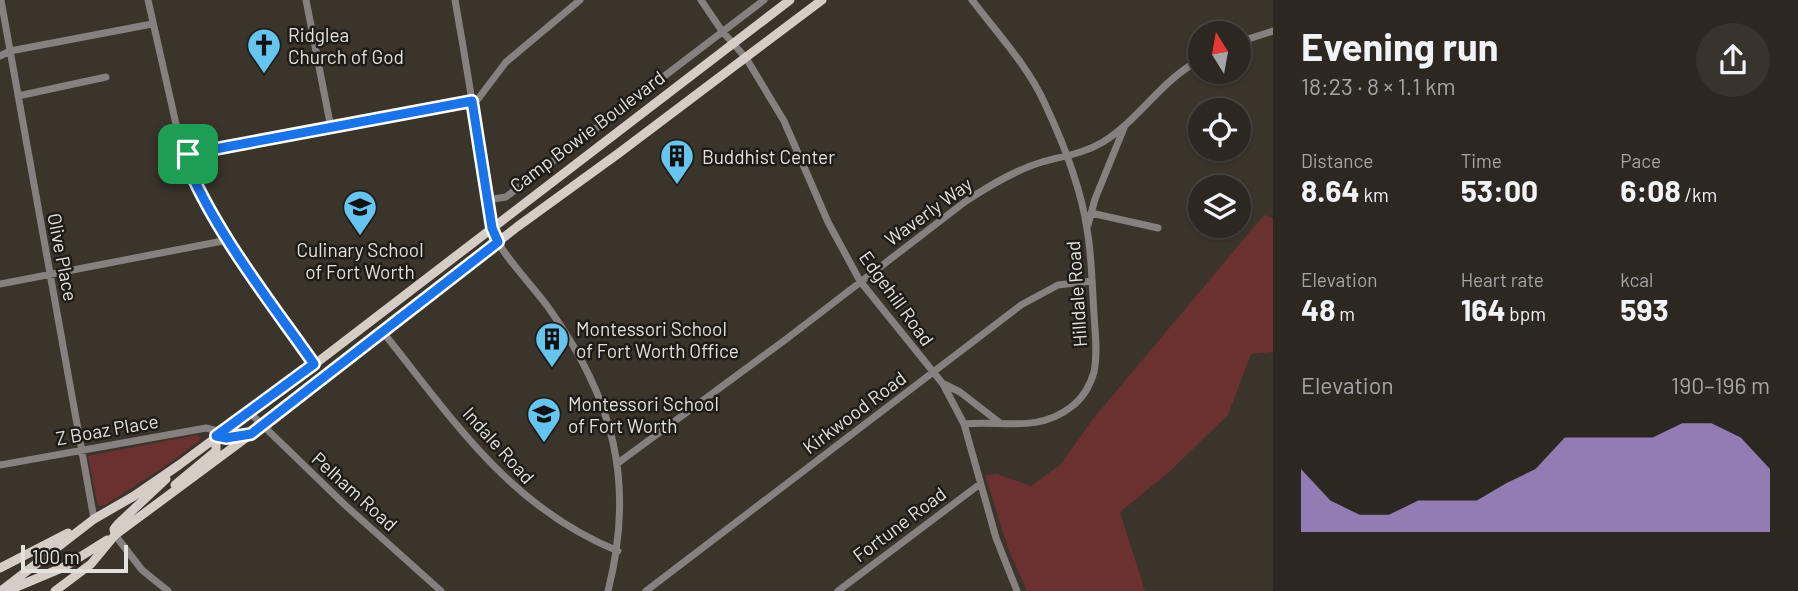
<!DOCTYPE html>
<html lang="en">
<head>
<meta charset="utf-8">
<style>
	body { margin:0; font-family:Barlow,sans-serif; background:#38332d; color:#f1f3f6; height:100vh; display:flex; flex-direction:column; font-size:26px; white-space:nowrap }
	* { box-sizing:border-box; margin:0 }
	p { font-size:23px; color:#a6a5a5 }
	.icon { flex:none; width:38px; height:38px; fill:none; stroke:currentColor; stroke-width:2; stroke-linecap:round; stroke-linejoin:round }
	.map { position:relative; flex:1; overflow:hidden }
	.details { display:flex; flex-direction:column; background:#2c2720; width:525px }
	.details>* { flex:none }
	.needle { width:46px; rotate:349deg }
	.fabs { position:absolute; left:1188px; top:21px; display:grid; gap:14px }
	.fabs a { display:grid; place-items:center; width:63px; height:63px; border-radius:50%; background:#2c2720; box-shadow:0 2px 5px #0004,0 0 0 2px #48443e; font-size:35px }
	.scale { position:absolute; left:21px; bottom:18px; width:107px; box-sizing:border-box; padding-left:7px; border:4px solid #e4e1db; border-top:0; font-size:19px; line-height:24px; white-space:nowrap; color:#e4e1db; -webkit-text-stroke:5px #1f1c18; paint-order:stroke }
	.pin { position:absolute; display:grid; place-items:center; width:60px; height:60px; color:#fff; margin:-30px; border-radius:14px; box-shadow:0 4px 10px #0006 }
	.round { display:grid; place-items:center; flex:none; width:74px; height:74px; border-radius:37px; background:#38332d }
	.headline { display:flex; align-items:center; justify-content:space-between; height:119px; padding:0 28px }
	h1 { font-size:38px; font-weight:700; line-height:52px }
	.metrics { display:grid; grid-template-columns:repeat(3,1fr); gap:10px; height:119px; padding:7px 28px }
	.metrics div { display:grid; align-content:center }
	.metrics b { font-size:30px; font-weight:700 }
	.metrics small { font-size:19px; font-weight:400 }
	.metrics p { font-size:19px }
	.chart { height:196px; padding:14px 28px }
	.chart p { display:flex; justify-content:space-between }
	.chart svg { width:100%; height:126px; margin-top:7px; fill:#bca0f2; opacity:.7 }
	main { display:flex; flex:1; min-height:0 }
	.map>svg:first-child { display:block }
	.green { fill:#6b3131 }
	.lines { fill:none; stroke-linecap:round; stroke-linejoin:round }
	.minor { stroke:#86817e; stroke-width:7 }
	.major { stroke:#d7cdc7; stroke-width:9 }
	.route-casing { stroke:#fff; stroke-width:14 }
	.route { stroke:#1a73e8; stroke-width:9 }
	.labels { text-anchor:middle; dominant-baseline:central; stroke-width:5; stroke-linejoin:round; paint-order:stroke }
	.poi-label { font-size:19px; fill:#e4e1db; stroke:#1f1c18; text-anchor:start }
	.street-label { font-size:19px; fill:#e4e1db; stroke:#1f1c18 }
</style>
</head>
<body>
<main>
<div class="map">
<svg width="1273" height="591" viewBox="0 0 1273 591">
	<rect width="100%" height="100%" fill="#3a342b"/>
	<path class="green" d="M1264 215 1273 218V352L1251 354 1228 415 1168 473 1120 512 1145 591H1027L1008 548 985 475 997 474 1031 486 1061 464 1093 419Z
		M197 435 201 438 198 442 161 469 105 505 98 506 88 456Z"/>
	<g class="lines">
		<path class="minor" d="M1 0 94 519
			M148 0 183 155 195 185 228 240 315 364
			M306 0 331 128
			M455 0C465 56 474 112 482 167 485 187 486 218 494 235 504 257 533 286 548 307 613 398 636 481 608 591
			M701 0 722 31 746 58 784 121 828 222 860 281 943 384 964 424 996 538 1017 591
			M1239 42 1273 31
			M0 56 10 51 152 24
			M18 96 106 77
			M183 155 449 107 478 99 506 62 580 0
			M487 200 506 197 764 0
			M1091 213 1158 228
			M1088 225 1095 199 1124 128
			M0 284 228 240
			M382 331C453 419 509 507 618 551
			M944 384 960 392 1000 423
			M249 412 345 505 441 591
			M964 424C1001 420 1038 433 1071 407 1082 399 1090 386 1094 372 1098 353 1095 333 1094 314 1092 286 1092 257 1087 229 1081 189 1062 140 1045 104 1028 66 997 33 972 0
			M618 463 785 340 966 201C989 186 1015 170 1042 162 1063 156 1083 154 1103 142 1139 120 1162 79 1200 60
			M0 465 206 428 214 430 216 436
			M115 535 142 570 168 591
			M646 591 1021 305 1058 285 1092 281
			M838 591 980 484"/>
		<path class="major" d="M175 485 216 451V436L226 438 246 435
			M115 535 114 529 118 524 166 479
			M0 568 68 533
			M1 591 94 519 134 496 179 465 315 364 790 0
			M7 591 64 567 107 540
			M55 591 91 564 115 535 262 426 517 227 619 153 822 0"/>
	</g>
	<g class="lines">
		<g class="route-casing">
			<path id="route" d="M472 101 492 228 498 242 251 434 226 438 216 436 314 364C267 297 214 231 183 155Z"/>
		</g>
		<use href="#route" class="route"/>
	</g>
	<defs>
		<g id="church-pin" transform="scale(1.75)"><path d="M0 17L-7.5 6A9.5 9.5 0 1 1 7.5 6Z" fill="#65c5ee" stroke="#1f1c18"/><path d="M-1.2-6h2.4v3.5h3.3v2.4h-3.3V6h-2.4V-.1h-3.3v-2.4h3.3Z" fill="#111"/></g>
		<g id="building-pin" transform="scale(1.75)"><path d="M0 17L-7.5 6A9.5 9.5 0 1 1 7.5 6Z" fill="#65c5ee" stroke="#1f1c18"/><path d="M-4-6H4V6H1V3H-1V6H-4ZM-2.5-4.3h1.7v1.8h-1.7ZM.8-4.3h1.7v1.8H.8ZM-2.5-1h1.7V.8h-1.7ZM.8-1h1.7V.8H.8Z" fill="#111"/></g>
		<g id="school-pin" transform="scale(1.75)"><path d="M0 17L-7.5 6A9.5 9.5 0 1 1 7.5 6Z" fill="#65c5ee" stroke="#1f1c18"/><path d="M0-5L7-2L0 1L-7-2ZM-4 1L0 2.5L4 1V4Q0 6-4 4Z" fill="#111"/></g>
	</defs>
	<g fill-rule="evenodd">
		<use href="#church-pin" x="264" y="45"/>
		<use href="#building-pin" x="677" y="156"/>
		<use href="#school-pin" x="360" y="207"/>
		<use href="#building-pin" x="552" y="339"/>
		<use href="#school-pin" x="544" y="414"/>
	</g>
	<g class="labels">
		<g class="poi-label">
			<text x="288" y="34">Ridglea<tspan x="288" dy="22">Church of God</tspan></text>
			<text x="702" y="156">Buddhist Center</text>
			<text x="360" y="249" text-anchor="middle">Culinary School<tspan x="360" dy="22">of Fort Worth</tspan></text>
			<text x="576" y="328">Montessori School<tspan x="576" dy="22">of Fort Worth Office</tspan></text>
			<text x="568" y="403">Montessori School<tspan x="568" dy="22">of Fort Worth</tspan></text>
		</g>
		<g class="street-label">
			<text transform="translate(587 131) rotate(-37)">Camp Bowie Boulevard</text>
			<text transform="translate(928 211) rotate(-36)">Waverly Way</text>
			<text transform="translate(63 257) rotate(79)">Olive Place</text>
			<text transform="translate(1076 294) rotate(-94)">Hilldale Road</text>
			<text transform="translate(897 298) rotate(54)">Edgehill Road</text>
			<text transform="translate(854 412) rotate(-37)">Kirkwood Road</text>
			<text transform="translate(107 429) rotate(-10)">Z Boaz Place</text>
			<text transform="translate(499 445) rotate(48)">Indale Road</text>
			<text transform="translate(355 491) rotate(42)">Pelham Road</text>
			<text transform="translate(899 524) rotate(-37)">Fortune Road</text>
		</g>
	</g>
</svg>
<div class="fabs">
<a><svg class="needle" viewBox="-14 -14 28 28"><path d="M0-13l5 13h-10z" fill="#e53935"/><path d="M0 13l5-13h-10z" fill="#a6a5a5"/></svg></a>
<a><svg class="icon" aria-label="locate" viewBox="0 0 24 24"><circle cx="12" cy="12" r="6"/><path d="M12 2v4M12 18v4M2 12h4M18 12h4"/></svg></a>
<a><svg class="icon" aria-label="layers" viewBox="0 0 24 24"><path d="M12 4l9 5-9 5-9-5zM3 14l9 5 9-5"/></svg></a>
</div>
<div class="scale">100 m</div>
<div class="pin" style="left:188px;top:154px;background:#1e9e55"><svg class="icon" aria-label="arrive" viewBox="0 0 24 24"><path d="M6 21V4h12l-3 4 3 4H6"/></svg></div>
</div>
<section class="details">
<div class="headline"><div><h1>Evening run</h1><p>18:23 · 8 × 1.1 km</p></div><a class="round"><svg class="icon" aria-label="share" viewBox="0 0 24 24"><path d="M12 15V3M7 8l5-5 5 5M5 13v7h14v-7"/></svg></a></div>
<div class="metrics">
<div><p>Distance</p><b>8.64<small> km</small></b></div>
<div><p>Time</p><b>53:00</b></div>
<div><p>Pace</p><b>6:08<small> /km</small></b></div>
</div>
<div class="metrics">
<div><p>Elevation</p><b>48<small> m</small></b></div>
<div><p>Heart rate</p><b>164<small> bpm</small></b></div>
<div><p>kcal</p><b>593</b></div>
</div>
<div class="chart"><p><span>Elevation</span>190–196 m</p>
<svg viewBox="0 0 160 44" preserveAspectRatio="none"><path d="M0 44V22L10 33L20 38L30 38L40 33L50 33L60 33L70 27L80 22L90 11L100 11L110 11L120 11L130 6L140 6L150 11L160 22V44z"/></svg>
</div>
</section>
</main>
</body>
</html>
